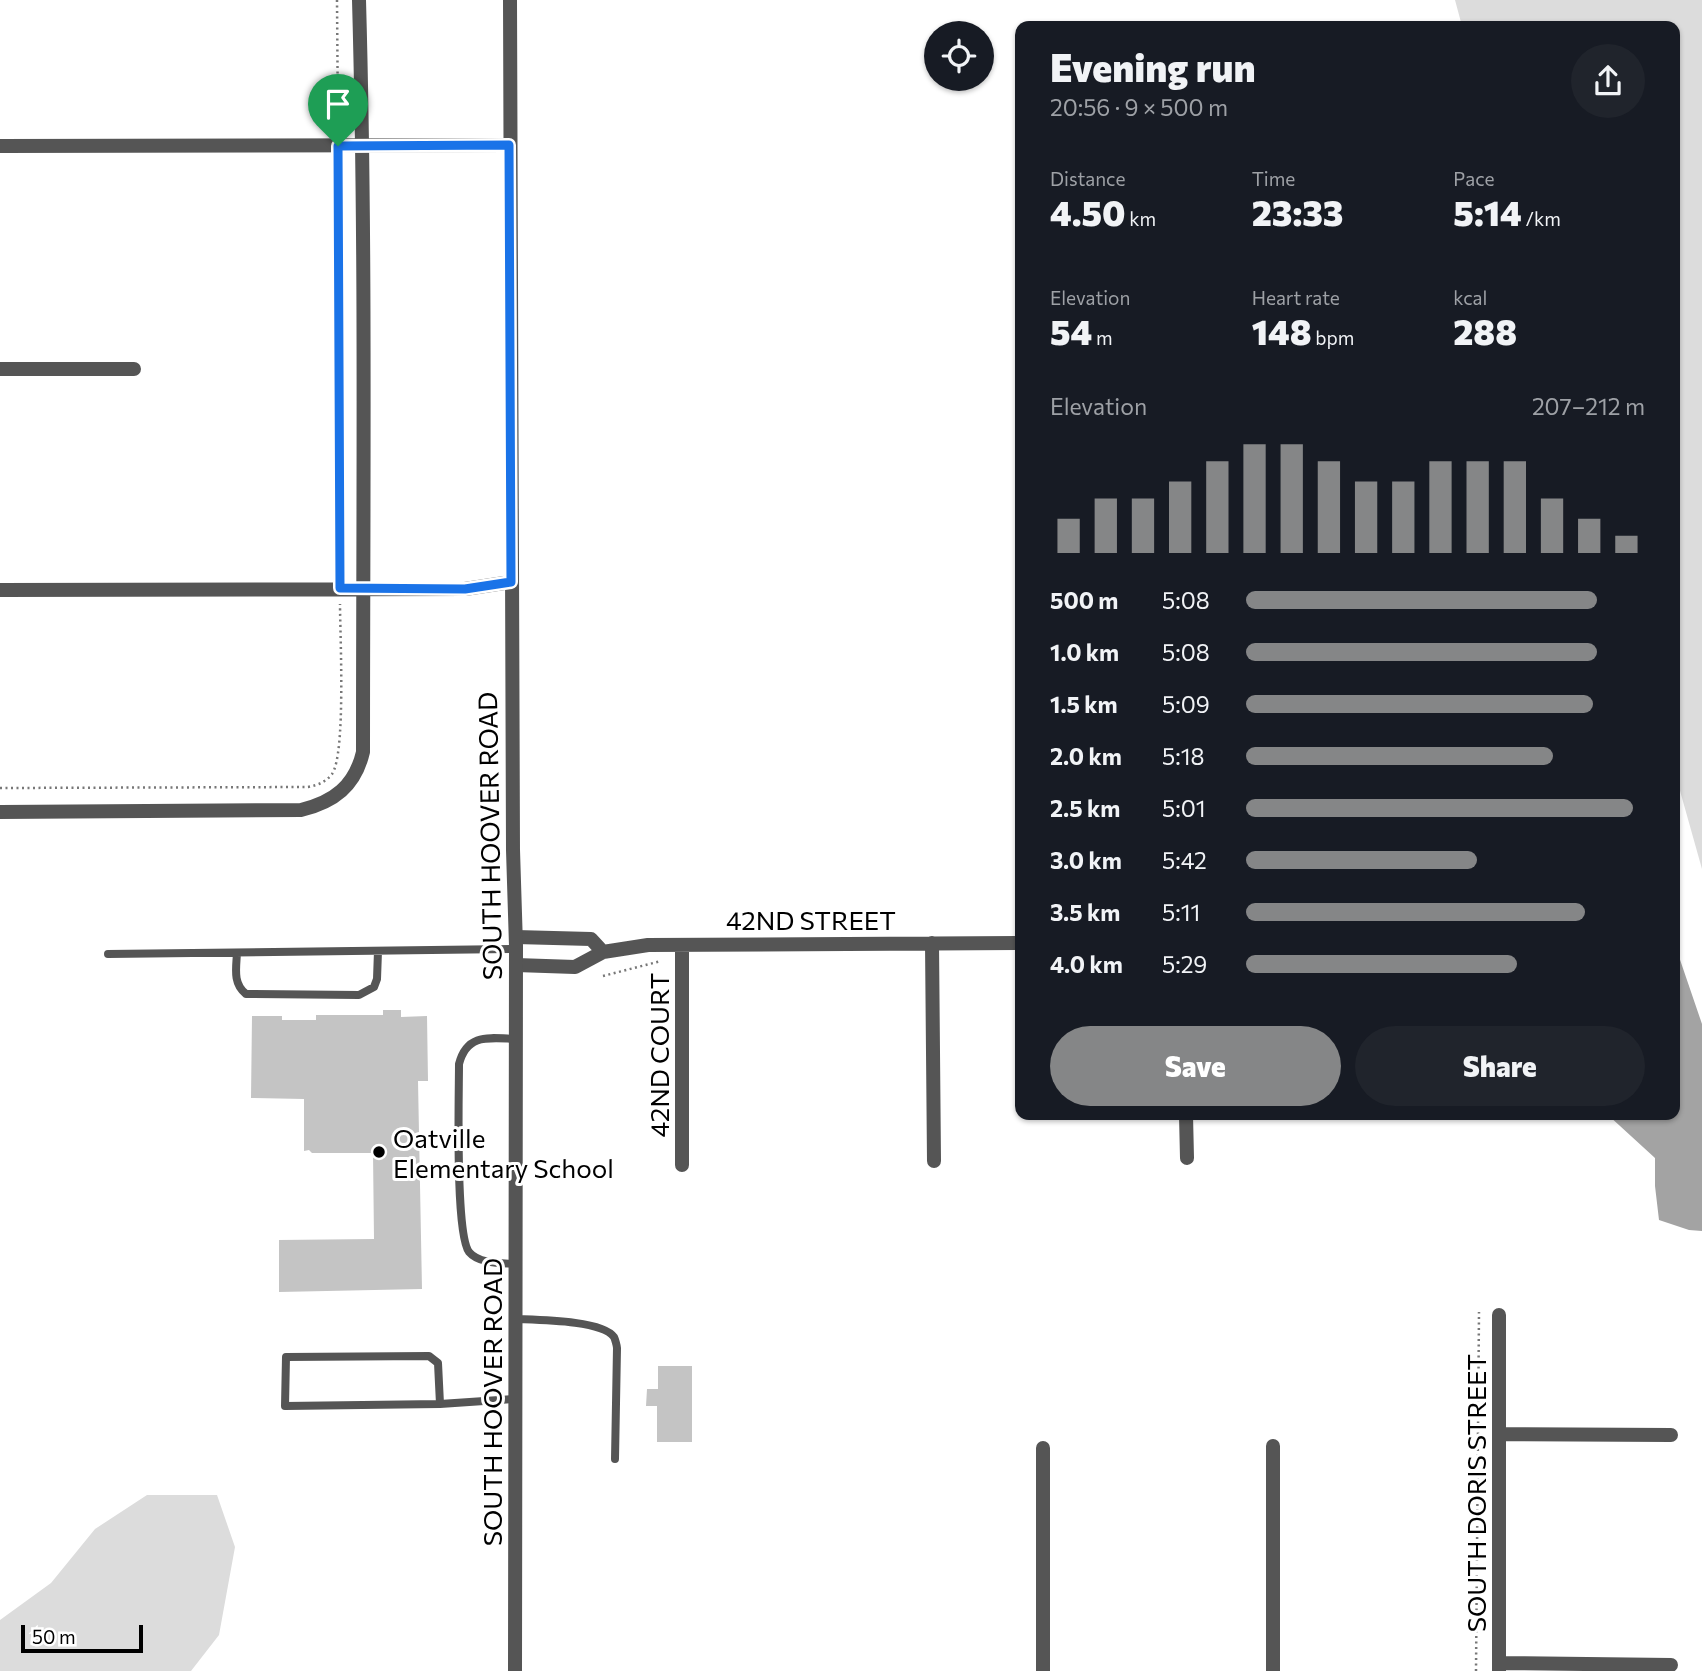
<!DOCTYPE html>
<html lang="en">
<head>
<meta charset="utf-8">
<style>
	body { margin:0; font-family:Commissioner,sans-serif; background:#20242c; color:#f1f3f6; height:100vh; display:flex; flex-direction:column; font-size:26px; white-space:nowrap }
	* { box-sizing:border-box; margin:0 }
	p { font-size:23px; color:#9ea1a6 }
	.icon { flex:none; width:38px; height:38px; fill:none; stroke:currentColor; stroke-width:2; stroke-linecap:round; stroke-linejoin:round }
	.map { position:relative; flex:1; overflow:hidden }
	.details { position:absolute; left:1015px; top:21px; width:665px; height:1099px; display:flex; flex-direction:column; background:#171b24; border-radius:14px; box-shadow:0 2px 5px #0004 }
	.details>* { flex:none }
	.fabs { position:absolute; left:924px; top:21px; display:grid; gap:14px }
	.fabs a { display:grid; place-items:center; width:70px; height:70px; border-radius:50%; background:#171b24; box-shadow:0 2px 5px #0004; font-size:35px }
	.scale { position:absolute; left:21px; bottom:18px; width:122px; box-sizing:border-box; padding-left:7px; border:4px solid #000; border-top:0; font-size:19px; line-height:24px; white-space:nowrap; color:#000; -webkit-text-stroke:5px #fff; paint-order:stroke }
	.pin { position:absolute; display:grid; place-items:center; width:60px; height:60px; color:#fff; margin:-72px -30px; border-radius:50% 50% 50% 0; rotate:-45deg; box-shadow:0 0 7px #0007 }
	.pin .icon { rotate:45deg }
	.round { display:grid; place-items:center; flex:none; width:74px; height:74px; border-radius:37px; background:#20242c }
	.head { display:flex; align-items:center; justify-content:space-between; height:119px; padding:0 35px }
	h1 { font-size:38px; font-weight:800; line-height:52px }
	.metrics { display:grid; grid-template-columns:repeat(3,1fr); gap:10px; height:119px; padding:7px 35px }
	.metrics div { display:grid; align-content:center }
	.metrics b { font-size:35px; font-weight:800 }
	.metrics small { font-size:19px; font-weight:400 }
	.metrics p { font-size:19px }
	.chart { height:196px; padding:14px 35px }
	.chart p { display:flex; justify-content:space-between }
	.chart svg { width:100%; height:126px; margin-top:7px; stroke:#858687; stroke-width:6 }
	.cta { display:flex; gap:14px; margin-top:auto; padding:14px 35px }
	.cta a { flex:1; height:80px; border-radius:42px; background:#858687; color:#fff; font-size:28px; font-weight:800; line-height:80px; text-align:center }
	.cta a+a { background:#20242c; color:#f1f3f6 }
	ul { padding:0 35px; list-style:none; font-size:23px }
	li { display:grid; grid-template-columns:112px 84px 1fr; align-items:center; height:52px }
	li i { height:18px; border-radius:9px; background:#858687 }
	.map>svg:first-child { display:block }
	.green { fill:#dcdcdc }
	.water { fill:#a3a3a3 }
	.building { fill:#c4c4c4 }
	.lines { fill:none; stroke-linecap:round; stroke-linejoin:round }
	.path { stroke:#777; stroke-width:2.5; stroke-dasharray:2 3.5; stroke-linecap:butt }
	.service { stroke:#555; stroke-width:8 }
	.minor { stroke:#555; stroke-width:14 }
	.tertiary { stroke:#555; stroke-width:14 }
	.route-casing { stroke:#fff; stroke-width:14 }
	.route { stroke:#1a73e8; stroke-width:9 }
	.poi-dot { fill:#000; stroke:#fff; stroke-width:2.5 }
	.labels { text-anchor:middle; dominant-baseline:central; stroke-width:6; stroke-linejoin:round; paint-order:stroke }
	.street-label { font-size:26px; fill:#000; stroke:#fff }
	.poi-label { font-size:26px; fill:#000; stroke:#fff; text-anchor:start }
</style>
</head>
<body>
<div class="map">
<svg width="1702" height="1671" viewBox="0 0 1702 1671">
	<rect width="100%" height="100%" fill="#fff"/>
	<path class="green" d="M1455 0H1702V869L1675 773V26H1462Z
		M147 1495H217L235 1547 219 1635 191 1671H0V1620L51 1583 95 1529Z"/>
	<path class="water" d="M1675 945 1702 1024V1231L1689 1230 1659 1220 1655 1186V1158L1608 1115H1675Z"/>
	<path class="building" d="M383 1010H401V1017L427 1016 428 1081H418L422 1289 279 1292V1240L374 1239 373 1153H312L309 1150 304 1151V1099L251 1098 252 1016H282V1020H316V1015H383Z
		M658 1366H692V1442H657V1406H646L647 1389H658Z"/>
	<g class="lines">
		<path class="path" d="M337 0 338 131
			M338 159 340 576
			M0 788 308 787C318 785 326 782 332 774 346 754 340 634 340 604
			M603 976 661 961
			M1476 1671 1479 1312"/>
		<path class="service" d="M237 953C236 969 233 984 246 994L359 995 374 987 377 979 378 951
			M108 954 516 949
			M515 1264C502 1263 479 1264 469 1252 455 1233 459 1096 459 1064 467 1033 489 1038 516 1039
			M515 1319C537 1320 602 1320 614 1337 615 1339 617 1346 617 1348L615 1459
			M440 1404 438 1363 429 1356 286 1357 285 1406 440 1404 515 1399"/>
		<path class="minor" d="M0 146 509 145
			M0 369H134
			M0 590 465 589 511 582
			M0 812 301 810C334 802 355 786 363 752 363 501 366 251 359 0
			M516 937 591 939 603 952 575 967 516 965
			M932 943 934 1161
			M682 945V1165
			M603 952 648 945 1020 943
			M1186 1115 1187 1158
			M1499 1315V1671
			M1499 1434 1671 1435
			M1043 1448V1671
			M1499 1663 1671 1665
			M1273 1671V1446"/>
		<path class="tertiary" d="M510 0 513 850 516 946 515 1671"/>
	</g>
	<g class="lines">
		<g class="route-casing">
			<path id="route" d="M509 145 511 582 465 589 340 588 338 146Z"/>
		</g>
		<use href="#route" class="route"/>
	</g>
	<circle class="poi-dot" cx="379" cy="1152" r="7"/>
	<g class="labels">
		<g class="street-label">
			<text transform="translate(489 836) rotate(-91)">SOUTH HOOVER ROAD</text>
			<text x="811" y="919">42ND STREET</text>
			<text transform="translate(658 1055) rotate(-90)">42ND COURT</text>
			<text transform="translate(491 1402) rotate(-90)">SOUTH HOOVER ROAD</text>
			<text transform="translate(1475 1493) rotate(-90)">SOUTH DORIS STREET</text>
		</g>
		<g class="poi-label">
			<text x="393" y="1137">Oatville<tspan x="393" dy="30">Elementary School</tspan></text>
		</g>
	</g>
</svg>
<div class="fabs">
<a><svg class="icon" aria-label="locate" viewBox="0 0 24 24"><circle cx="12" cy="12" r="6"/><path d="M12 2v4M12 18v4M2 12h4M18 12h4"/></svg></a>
</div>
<div class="scale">50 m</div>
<div class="pin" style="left:338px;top:146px;background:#1e9e55"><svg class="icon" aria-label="arrive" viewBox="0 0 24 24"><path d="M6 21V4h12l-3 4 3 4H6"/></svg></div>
<section class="details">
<div class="head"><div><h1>Evening run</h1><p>20:56 · 9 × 500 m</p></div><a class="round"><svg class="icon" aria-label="share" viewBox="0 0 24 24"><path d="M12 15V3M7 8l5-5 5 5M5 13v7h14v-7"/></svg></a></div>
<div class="metrics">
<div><p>Distance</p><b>4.50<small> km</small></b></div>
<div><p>Time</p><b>23:33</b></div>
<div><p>Pace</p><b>5:14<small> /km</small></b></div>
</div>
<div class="metrics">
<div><p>Elevation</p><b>54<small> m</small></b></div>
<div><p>Heart rate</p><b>148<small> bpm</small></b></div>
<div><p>kcal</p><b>288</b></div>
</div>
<div class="chart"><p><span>Elevation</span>207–212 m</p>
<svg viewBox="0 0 160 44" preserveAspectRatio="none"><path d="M5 44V32M15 44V25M25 44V25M35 44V19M45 44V12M55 44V6M65 44V6M75 44V12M85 44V19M95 44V19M105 44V12M115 44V12M125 44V12M135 44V25M145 44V32M155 44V38"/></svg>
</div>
<ul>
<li><b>500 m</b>5:08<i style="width:88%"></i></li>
<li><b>1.0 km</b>5:08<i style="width:88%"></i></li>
<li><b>1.5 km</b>5:09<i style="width:87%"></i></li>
<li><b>2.0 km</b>5:18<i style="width:77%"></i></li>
<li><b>2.5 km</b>5:01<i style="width:97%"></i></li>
<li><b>3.0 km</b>5:42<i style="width:58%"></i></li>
<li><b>3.5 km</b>5:11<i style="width:85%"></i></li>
<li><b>4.0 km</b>5:29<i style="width:68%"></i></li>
</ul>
<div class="cta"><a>Save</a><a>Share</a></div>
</section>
</div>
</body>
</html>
